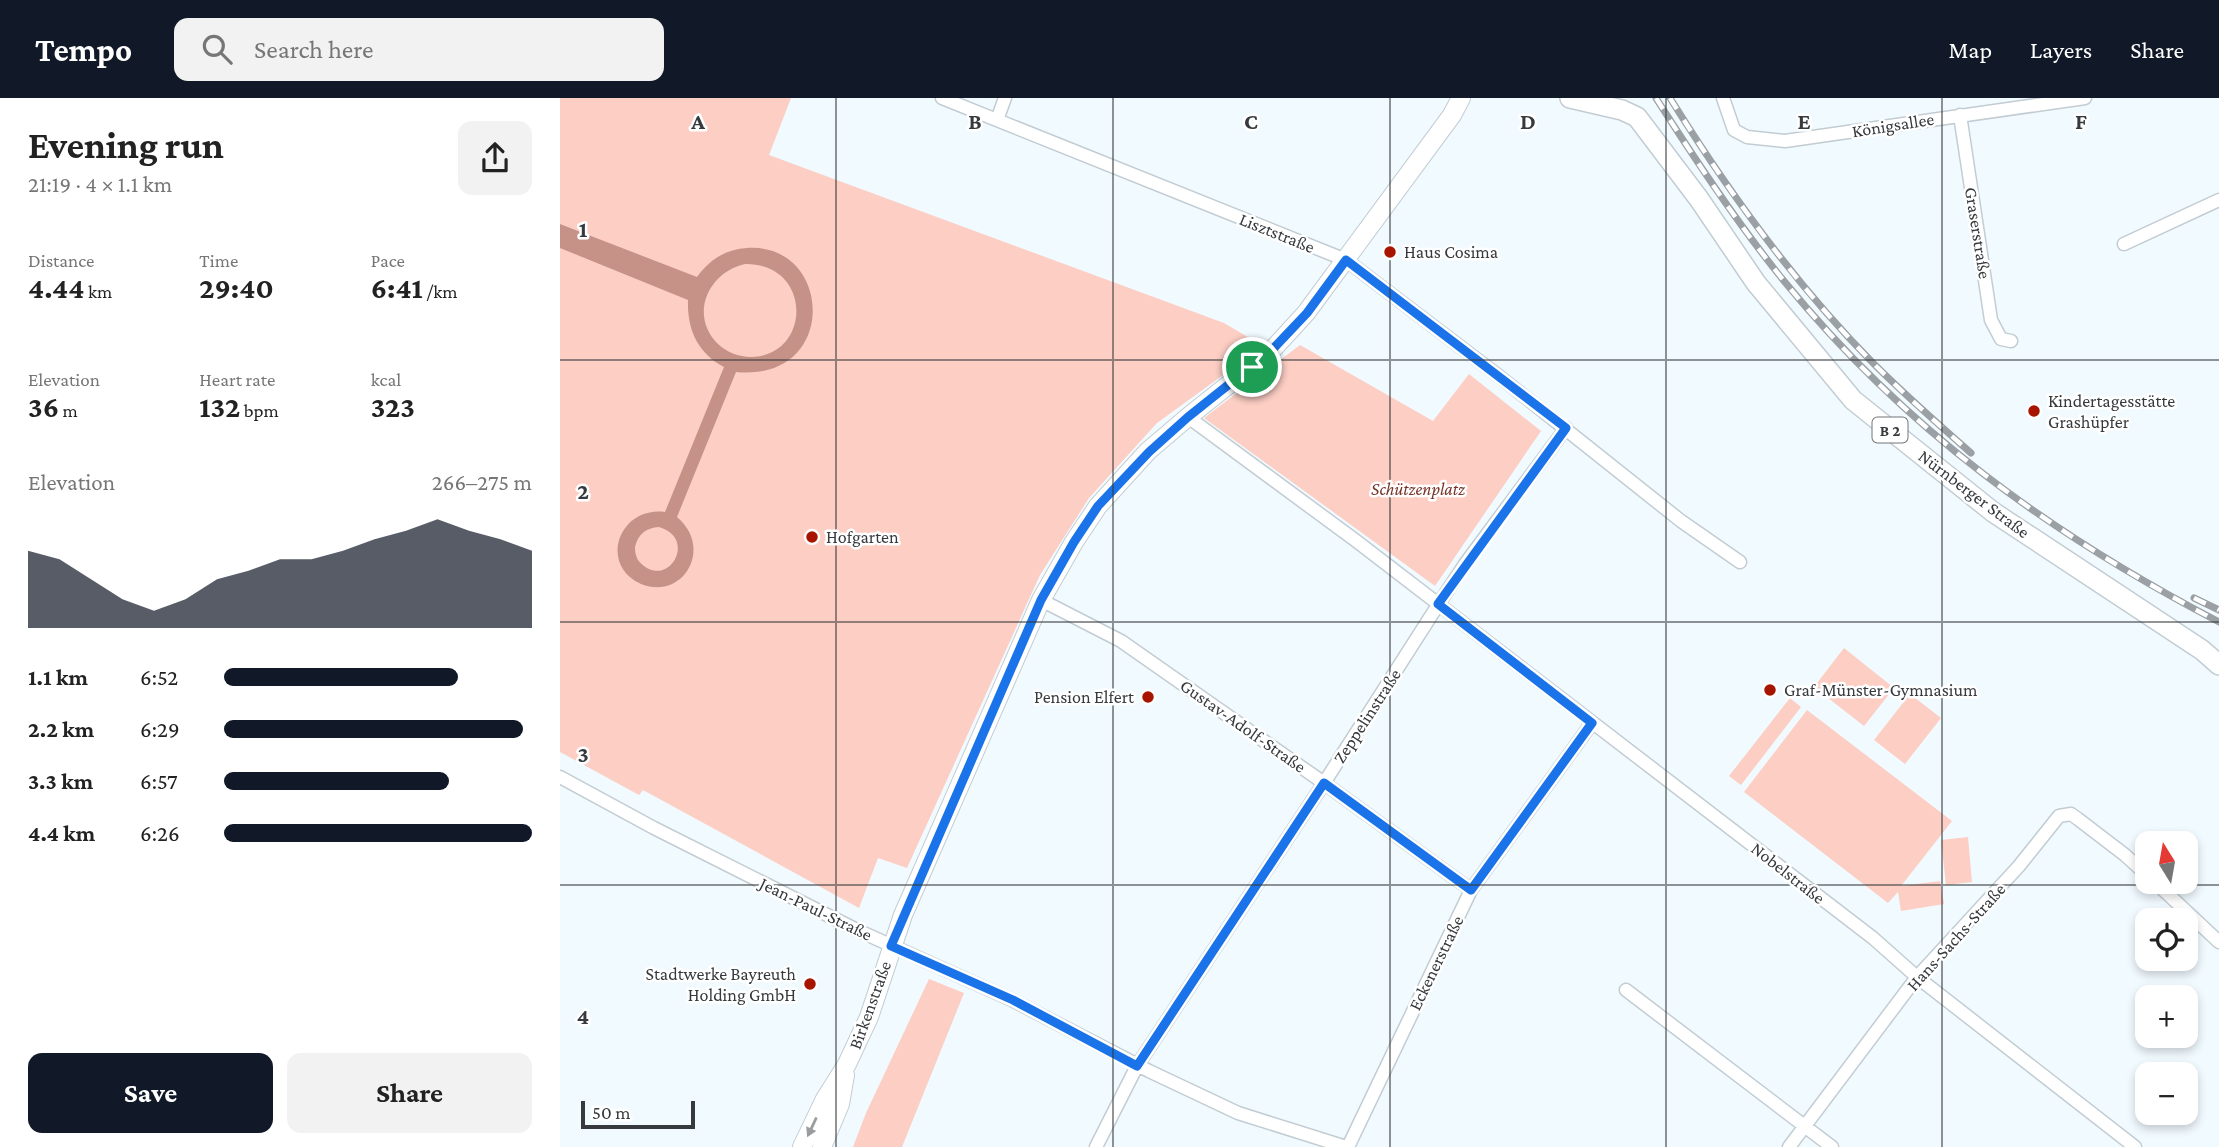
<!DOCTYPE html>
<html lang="en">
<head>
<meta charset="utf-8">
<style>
	body { margin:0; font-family:"Crimson Pro",serif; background:#f2f2f2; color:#222; height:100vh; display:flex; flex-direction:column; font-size:26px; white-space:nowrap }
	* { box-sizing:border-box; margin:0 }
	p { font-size:23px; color:#767676 }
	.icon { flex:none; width:38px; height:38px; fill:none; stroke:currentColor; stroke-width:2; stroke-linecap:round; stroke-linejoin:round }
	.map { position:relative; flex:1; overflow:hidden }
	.details { display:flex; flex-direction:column; background:#fff; width:560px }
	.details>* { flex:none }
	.needle { width:46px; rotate:349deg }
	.fabs { position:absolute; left:1575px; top:733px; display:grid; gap:14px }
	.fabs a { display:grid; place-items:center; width:63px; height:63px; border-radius:14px; background:#fff; box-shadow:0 4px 10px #0003; font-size:35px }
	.scale { position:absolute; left:21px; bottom:18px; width:114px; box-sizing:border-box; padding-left:7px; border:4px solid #363a3d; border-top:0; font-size:19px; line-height:24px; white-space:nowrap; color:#363a3d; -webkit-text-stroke:5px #fff; paint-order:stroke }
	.pin { position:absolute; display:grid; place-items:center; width:60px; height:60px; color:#fff; margin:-30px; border:4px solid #fff; border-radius:50%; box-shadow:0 2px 7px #0007 }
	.round { display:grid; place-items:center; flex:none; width:74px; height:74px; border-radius:14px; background:#f2f2f2 }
	.overview { display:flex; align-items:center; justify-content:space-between; height:119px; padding:0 28px }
	h1 { font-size:38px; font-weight:700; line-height:52px }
	.metrics { display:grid; grid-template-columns:repeat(3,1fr); gap:10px; height:119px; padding:7px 28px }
	.metrics div { display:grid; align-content:center }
	.metrics b { font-size:30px; font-weight:700 }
	.metrics small { font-size:19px; font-weight:400 }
	.metrics p { font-size:19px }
	.chart { height:196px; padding:14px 28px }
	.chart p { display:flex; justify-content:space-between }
	.chart svg { width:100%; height:126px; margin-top:7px; fill:#111827; opacity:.7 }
	.cta { display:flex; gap:14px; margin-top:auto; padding:14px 28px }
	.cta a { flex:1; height:80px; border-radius:14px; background:#111827; color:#fff; font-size:28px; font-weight:700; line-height:80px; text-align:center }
	.cta a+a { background:#f2f2f2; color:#222 }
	ul { padding:0 28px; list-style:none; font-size:23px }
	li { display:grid; grid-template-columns:112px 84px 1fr; align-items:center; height:52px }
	li i { height:18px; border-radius:9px; background:#111827 }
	header { display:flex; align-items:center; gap:42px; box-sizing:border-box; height:98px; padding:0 35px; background:#111827; color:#fff }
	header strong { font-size:33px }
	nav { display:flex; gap:38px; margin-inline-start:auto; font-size:24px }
	.search { width:490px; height:63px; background:#f2f2f2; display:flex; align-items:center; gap:18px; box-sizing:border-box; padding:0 24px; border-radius:14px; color:#767676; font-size:26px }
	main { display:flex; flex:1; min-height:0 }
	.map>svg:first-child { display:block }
	.green { fill:#fccec4 }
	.water { fill:#c69288; fill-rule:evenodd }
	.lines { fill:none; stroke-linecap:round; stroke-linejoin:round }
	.street-casing { stroke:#c2cdd3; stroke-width:15 }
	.secondary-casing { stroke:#c2cdd3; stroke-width:20 }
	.primary-casing { stroke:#c2cdd3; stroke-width:22 }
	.street { stroke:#fff; stroke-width:12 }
	.secondary { stroke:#fff; stroke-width:18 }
	.primary { stroke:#fff; stroke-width:19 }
	.rail-casing { stroke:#9aa0a4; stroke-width:7 }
	.rail { stroke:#fff; stroke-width:4.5; stroke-dasharray:13; stroke-linecap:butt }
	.oneway { fill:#9a9c9e }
	.route-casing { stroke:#fff; stroke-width:14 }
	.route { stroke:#1a73e8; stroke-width:9 }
	.grid { fill:none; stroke:#363a3d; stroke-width:2; stroke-opacity:0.55 }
	.poi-dot { fill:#a71500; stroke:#fff; stroke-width:2.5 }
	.labels { text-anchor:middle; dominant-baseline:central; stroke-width:5; stroke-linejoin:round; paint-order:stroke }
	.shield { fill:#fff; stroke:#727577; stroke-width:2 }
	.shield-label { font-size:16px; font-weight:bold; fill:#363a3d }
	.street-label { font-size:18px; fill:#363a3d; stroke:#fff }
	.poi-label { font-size:18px; fill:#363a3d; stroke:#fff; text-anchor:start }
	.park-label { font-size:18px; font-style:italic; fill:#77352a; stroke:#fff }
	.grid-label { font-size:23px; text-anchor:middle; font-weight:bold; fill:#363a3d; stroke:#fff; stroke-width:5; stroke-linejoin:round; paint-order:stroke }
</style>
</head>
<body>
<header>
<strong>Tempo</strong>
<div class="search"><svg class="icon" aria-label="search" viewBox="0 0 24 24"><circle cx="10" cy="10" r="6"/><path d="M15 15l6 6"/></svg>Search here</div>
<nav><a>Map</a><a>Layers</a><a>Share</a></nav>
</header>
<main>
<section class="details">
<div class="overview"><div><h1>Evening run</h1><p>21:19 · 4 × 1.1 km</p></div><a class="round"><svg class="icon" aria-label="share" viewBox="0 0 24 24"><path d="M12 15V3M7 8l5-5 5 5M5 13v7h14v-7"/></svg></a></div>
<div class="metrics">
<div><p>Distance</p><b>4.44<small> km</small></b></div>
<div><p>Time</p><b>29:40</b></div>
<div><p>Pace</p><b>6:41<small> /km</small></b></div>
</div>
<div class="metrics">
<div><p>Elevation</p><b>36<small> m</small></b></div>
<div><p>Heart rate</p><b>132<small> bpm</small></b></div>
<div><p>kcal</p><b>323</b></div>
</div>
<div class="chart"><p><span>Elevation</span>266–275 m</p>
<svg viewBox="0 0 160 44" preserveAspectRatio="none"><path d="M0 44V17L10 20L20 27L30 34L40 38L50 34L60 27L70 24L80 20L90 20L100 17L110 13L120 10L130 6L140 10L150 13L160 17V44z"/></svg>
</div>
<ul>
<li><b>1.1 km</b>6:52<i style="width:76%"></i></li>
<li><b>2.2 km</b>6:29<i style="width:97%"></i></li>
<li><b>3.3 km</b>6:57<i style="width:73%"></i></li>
<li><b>4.4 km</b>6:26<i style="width:100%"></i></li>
</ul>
<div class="cta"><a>Save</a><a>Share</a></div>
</section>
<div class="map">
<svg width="1659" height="1049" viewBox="0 0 1659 1049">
	<rect width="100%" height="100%" fill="#f1faff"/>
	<path class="green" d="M0 0H231L209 57 664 225 703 248 597 325 529 400 480 477 347 770 318 760 299 810 83 692 79 697 0 654Z
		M740 247 873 323 909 276 981 333 875 488 644 320Z
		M1284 550 1334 590 1304 628 1254 589Z
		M1350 596 1381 620 1345 666 1314 642Z
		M1230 600 1241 609 1181 687 1169 678Z
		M1247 612 1392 723 1341 788 1380 783 1384 806 1341 813 1338 794 1328 805 1184 694Z
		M1408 739 1412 784 1386 787 1381 742Z
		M369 881 404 895 342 1049H293L306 1015Z"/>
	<path class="water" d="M0 126 137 179C149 162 166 151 187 150 273 144 280 284 176 274L117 419C154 450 123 503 81 486 38 467 59 408 105 414L164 269C138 255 127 232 128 202L0 150ZM185 166C253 165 252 258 191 259 179 259 166 254 157 245 129 216 149 174 185 166ZM99 429C137 440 110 488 84 468 77 463 75 457 75 449 78 436 86 430 99 429Z"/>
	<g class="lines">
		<g class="street-casing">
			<path id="street" d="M382 0 786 162 940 279 1121 423 1180 464
				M1163 0 1174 32 1187 39 1225 43 1525 0
				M1400 17 1431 222 1441 241 1451 243
				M437 22 445 0
				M1564 146 1659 102
				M628 319 795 442 1313 840 1357 879 1575 1049
				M481 502 561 543 764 685 911 792
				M0 679 94 730 297 832 452 902 589 973 678 1015 786 1049
				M1595 784 1659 844
				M1066 892 1272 1049
				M536 1049 577 968 764 685 878 507 905 466 1006 330
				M788 1049 911 792 1032 625
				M1229 1049 1357 879 1459 768 1499 718 1511 716 1518 721 1565 757 1587 777"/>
		</g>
		<g class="secondary-casing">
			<path id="secondary" d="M242 1049 265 1001 287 966 309 919 343 817 481 502 514 444 538 408 588 353 628 319 712 252 746 215 892 17 901 0
				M262 1049 280 1006 285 977"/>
		</g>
		<g class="primary-casing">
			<path id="primary" d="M1010 0 1062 12 1077 19 1139 101 1196 185 1293 302 1433 414 1642 552 1659 567"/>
		</g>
		<use href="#street" class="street"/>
		<use href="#secondary" class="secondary"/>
		<use href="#primary" class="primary"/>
		<g class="rail-casing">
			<path id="rail" d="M1096 0C1136 63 1177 125 1224 183 1345 331 1490 436 1659 524
				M1110 0C1169 95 1235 186 1313 265 1345 297 1378 326 1411 355
				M1634 500 1659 512"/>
		</g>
		<use href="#rail" class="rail"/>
	</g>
	<defs><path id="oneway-solid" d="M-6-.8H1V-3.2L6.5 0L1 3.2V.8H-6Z" transform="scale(1.75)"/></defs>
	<use class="oneway" href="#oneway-solid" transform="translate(252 1029) rotate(115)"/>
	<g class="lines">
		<g class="route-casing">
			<path id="route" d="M786 162 1006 330 878 506 1032 625 911 792 764 685 577 968 453 902 331 848 481 502 514 444 538 408 589 354 628 319 712 252 747 215Z"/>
		</g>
		<use href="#route" class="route"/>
	</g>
	<path class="grid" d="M276 0V1049M553 0V1049M830 0V1049M1106 0V1049M1382 0V1049M0 262H1659M0 524H1659M0 787H1659"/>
	<g class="poi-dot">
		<circle cx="830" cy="154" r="7"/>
		<circle cx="1474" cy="313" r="7"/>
		<circle cx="252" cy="439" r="7"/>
		<circle cx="1210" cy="592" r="7"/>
		<circle cx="588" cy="599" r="7"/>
		<circle cx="250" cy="886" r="7"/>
	</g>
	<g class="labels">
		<rect class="shield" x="1312.5" y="319.5" width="35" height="25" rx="5"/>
		<g class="shield-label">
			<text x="1330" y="332">B 2</text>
		</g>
		<g class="street-label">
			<text transform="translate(1333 27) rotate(-9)">Königsallee</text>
			<text transform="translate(717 135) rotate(22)">Lisztstraße</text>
			<text transform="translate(1418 135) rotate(81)">Graserstraße</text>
			<text transform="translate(1414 396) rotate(37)">Nürnberger Straße</text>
			<text transform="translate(807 618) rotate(-57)">Zeppelinstraße</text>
			<text transform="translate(683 628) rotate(35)">Gustav-Adolf-Straße</text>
			<text transform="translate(1228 775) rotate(38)">Nobelstraße</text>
			<text transform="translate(256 811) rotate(26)">Jean-Paul-Straße</text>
			<text transform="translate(1396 839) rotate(-48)">Hans-Sachs-Straße</text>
			<text transform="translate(876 865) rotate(-64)">Eckenerstraße</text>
			<text transform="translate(310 907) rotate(-70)">Birkenstraße</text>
		</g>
		<g class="poi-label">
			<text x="844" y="154">Haus Cosima</text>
			<text x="1488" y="303">Kindertagesstätte<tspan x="1488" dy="21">Grashüpfer</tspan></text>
			<text x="266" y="439">Hofgarten</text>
			<text x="1224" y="592">Graf-Münster-Gymnasium</text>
			<text x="574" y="599" text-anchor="end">Pension Elfert</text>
			<text x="236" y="876" text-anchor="end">Stadtwerke Bayreuth<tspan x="236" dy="21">Holding GmbH</tspan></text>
		</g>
		<g class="park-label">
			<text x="858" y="391">Schützenplatz</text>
		</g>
	</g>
	<g class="grid-label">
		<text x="138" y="31">A</text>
		<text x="415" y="31">B</text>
		<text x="691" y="31">C</text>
		<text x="968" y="31">D</text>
		<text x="1244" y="31">E</text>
		<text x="1521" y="31">F</text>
		<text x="23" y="139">1</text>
		<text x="23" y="401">2</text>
		<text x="23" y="664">3</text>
		<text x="23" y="926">4</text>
	</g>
</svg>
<div class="fabs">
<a><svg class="needle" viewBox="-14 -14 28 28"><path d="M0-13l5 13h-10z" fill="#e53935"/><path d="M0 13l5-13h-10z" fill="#767676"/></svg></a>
<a><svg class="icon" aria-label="locate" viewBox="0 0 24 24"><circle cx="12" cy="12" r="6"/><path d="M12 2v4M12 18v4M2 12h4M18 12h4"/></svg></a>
<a>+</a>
<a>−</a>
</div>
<div class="scale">50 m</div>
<div class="pin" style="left:692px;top:269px;background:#1e9e55"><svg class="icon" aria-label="arrive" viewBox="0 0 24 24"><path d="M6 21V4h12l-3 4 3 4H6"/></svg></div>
</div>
</main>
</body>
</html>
